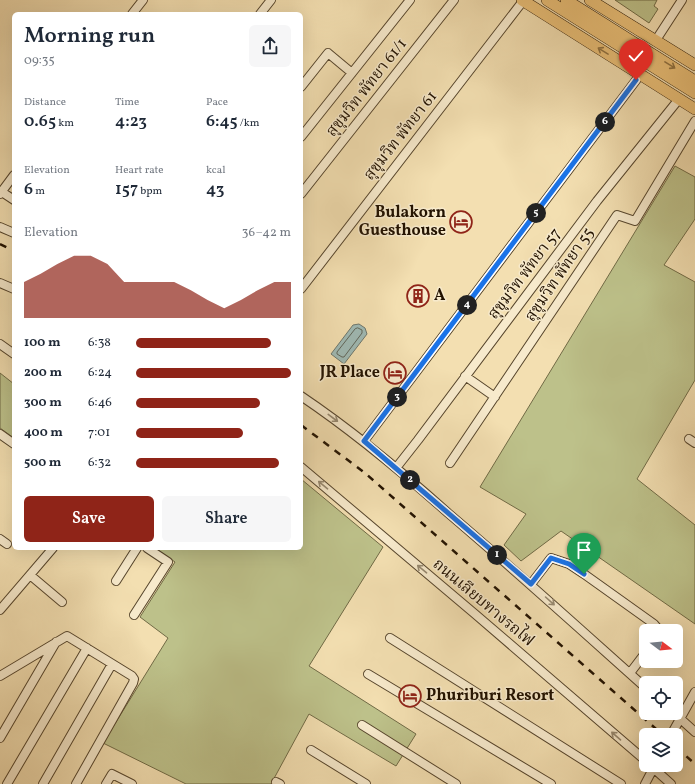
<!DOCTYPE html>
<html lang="en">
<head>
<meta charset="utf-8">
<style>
	body { margin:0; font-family:Vollkorn,"Noto Serif Thai",serif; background:#f6f6f7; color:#1f2937; height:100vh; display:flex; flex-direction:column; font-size:15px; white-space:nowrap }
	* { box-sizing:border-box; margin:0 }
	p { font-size:13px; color:#747a83 }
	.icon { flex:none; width:22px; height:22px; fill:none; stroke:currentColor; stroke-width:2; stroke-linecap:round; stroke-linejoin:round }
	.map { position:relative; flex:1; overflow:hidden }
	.drawer { position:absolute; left:12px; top:12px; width:291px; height:538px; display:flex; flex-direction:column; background:#fff; border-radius:6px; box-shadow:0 4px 16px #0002 }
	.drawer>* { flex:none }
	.needle { width:26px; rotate:106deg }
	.buttons { position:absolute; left:639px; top:624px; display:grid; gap:8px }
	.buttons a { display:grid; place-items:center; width:44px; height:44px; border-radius:6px; background:#fff; box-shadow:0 4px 16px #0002; font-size:20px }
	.pin { position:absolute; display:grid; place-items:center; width:34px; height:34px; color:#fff; margin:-41px -17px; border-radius:50% 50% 50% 0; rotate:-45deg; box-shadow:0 0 4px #0007 }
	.pin .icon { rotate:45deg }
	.km { position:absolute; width:20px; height:20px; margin:-10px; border-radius:50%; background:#222; color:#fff; font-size:11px; line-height:20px; text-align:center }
	.round { display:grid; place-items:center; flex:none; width:42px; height:42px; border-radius:6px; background:#f6f6f7 }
	.summary { display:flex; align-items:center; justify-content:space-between; height:68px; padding:0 12px }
	h1 { font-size:22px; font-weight:600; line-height:30px }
	.stats { display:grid; grid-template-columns:repeat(3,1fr); gap:6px; height:68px; padding:4px 12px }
	.stats div { display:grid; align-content:center }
	.stats b { font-size:17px; font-weight:600 }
	.stats small { font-size:11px; font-weight:400 }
	.stats p { font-size:11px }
	.chart { height:112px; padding:8px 12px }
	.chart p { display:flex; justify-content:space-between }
	.chart svg { width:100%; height:72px; margin-top:4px; fill:#8f2418; opacity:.7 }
	.action { display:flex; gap:8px; margin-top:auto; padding:8px 12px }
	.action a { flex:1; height:46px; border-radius:6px; background:#8f2418; color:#fff; font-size:16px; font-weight:600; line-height:46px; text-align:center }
	.action a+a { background:#f6f6f7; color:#1f2937 }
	ul { padding:0 12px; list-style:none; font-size:13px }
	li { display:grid; grid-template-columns:64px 48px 1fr; align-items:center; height:30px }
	li i { height:10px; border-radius:5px; background:#8f2418 }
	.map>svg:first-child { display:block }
	.green { fill:#bdc18a; stroke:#706a45 }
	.water { fill:#9fbab5; stroke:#6d776d }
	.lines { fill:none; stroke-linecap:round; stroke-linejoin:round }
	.shore { stroke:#60665a; stroke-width:1 }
	.minor-casing { stroke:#56452c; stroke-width:10 }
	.highway-casing { stroke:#221200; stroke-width:12 }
	.minor { stroke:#f7eacc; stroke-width:8 }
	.highway { stroke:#eac078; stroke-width:11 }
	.rail { stroke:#221200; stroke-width:2.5; stroke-dasharray:7 7; stroke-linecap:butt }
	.oneway { stroke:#907242 }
	.oneway2 { stroke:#978970 }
	.route-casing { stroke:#fff; stroke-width:8 }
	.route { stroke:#1a73e8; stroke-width:5 }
	.labels { text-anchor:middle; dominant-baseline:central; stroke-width:3; stroke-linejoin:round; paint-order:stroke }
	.street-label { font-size:16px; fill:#221200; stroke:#f7eacc }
	.poi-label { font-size:16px; font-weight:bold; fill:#221200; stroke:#f7eacc; text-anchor:end }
</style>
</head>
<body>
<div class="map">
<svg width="695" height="784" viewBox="0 0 695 784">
	<rect width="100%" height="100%" fill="#f3dfb1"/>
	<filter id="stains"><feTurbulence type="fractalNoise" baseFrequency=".005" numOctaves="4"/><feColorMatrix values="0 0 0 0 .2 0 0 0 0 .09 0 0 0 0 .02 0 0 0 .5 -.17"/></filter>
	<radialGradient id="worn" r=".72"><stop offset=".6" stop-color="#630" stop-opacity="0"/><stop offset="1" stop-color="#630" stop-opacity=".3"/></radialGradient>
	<path class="green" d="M615 0H657L654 6 658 9 649 23Z
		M675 166 695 177V219L664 265 695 282V380L637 479 695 525V624L561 531 521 561 504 545 526 514 480 487Z
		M0 373 14 384V438L0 428Z
		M301 479 383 547 309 666 416 734 396 766 309 714 271 784H186L103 743 168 638 140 617 175 562 155 548H301Z"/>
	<path class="water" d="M359 324 365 328 367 334 344 364 331 354 353 325Z"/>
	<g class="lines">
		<path class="shore" d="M358 328 362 330V333L344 357H342L337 354V352L355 329Z"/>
		<g class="minor-casing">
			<path id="minor" d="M132 14 143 0
				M260 14 271 0
				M656 40 682 0
				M301 87 328 53 352 73
				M301 137 410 0
				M2 192 14 200
				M0 194 14 175
				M301 194 454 0
				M0 227 14 233
				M0 283 14 289
				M301 289 523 1
				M0 344 14 354
				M465 376 495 397
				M301 396C353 431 401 471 448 513 515 570 580 629 646 688
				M0 434 14 444
				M689 439 695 443
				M364 441 640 75
				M450 463 617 215 635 221 695 121
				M301 467 475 614 646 761
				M396 468 418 440 597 201 679 99
				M0 539 7 544
				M30 575 62 602
				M116 581 137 548
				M531 584 551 558 569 564 584 574 654 624 660 631
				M0 610 53 548
				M134 615 168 562 147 548
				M390 638 621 784
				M630 673 646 652
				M368 674 551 784
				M0 676 67 636 132 676 134 679 133 683 76 784
				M674 713 695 732
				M362 725 456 784
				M671 735 695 692
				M0 738 56 642
				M311 750 366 784
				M650 765 671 784
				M276 782 280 784
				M7 784 87 648
				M43 784 112 664
				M106 784 112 774 132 784
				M645 784 655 765"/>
		</g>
		<g class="highway-casing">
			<path id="highway" d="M522 0 695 109
				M547 0 695 93
				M566 0 695 81
				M590 0 695 65"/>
		</g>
		<use href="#minor" class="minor"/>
		<use href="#highway" class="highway"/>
		<path class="rail" d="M0 244 14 251
			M301 425 365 473 663 735
			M676 747 695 764"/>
	</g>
	<defs><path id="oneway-shaft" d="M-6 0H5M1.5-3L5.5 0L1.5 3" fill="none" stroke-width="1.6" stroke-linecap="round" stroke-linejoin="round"/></defs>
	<g class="oneway">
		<use href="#oneway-shaft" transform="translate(603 51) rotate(-148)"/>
		<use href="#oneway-shaft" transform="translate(670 65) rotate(32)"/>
	</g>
	<g class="oneway2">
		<use href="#oneway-shaft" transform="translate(333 418) rotate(37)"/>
		<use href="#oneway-shaft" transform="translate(323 485) rotate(-140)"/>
		<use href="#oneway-shaft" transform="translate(422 569) rotate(-140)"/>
		<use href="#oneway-shaft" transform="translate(550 601) rotate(42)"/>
		<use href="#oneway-shaft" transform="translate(616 736) rotate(-139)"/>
	</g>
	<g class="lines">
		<g class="route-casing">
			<path id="route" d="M584 574 569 564 551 558 531 584 364 441 636 80"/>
		</g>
		<use href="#route" class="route"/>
	</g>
	<defs>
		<g id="hotel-ring" transform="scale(1.15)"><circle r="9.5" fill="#f7eacc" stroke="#8f2418" stroke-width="1.5"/><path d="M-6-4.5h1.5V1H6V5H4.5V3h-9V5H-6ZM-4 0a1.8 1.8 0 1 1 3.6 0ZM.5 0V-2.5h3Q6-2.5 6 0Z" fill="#8f2418"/></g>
		<g id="building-ring" transform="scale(1.15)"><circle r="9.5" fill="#f7eacc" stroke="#8f2418" stroke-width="1.5"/><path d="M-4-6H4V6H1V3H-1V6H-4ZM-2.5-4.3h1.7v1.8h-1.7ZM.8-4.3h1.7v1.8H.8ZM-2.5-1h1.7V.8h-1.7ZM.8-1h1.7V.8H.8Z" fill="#8f2418"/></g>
	</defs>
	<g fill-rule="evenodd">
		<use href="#hotel-ring" x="461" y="222"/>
		<use href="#building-ring" x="418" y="296"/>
		<use href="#hotel-ring" x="395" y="373"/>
		<use href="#hotel-ring" x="410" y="696"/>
	</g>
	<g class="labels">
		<g class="street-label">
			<text transform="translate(367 88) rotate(-52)">สุขุมวิท พัทยา 61/1</text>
			<text transform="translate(401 136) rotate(-52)">สุขุมวิท พัทยา 61</text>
			<text transform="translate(525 274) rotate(-53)">สุขุมวิท พัทยา 57</text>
			<text transform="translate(560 275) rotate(-56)">สุขุมวิท พัทยา 55</text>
			<text transform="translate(483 603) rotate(40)">ถนนเลียบทางรถไฟ</text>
		</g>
		<g class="poi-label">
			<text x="446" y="213">Bulakorn<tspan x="446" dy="18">Guesthouse</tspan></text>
			<text x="434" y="296" text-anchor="start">A</text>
			<text x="380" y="373">JR Place</text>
			<text x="426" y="696" text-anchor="start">Phuriburi Resort</text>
		</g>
	</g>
	<rect width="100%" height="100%" filter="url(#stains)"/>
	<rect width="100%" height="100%" fill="url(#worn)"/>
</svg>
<div class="buttons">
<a><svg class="needle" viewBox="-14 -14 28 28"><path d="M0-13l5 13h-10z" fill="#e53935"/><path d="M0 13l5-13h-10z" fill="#747a83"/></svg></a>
<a><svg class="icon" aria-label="locate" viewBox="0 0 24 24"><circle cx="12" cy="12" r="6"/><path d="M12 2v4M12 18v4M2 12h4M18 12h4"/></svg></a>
<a><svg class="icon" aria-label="layers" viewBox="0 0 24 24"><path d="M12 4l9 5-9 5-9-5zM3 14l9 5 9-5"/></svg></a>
</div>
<div class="pin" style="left:584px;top:574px;background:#1e9e55"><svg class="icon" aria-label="arrive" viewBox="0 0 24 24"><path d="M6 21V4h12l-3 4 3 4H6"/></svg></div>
<div class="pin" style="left:636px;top:80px;background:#d93025"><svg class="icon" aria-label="check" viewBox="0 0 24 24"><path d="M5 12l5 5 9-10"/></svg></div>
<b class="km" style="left:497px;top:555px">1</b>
<b class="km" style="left:410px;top:480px">2</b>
<b class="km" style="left:397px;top:397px">3</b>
<b class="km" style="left:467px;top:305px">4</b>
<b class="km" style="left:536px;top:213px">5</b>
<b class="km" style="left:605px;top:122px">6</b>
<section class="drawer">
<div class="summary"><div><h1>Morning run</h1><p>09:35</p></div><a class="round"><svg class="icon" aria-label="share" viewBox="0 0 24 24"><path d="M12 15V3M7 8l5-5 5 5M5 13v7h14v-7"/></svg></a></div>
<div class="stats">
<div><p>Distance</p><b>0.65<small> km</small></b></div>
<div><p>Time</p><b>4:23</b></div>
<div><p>Pace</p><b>6:45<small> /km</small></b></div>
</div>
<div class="stats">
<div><p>Elevation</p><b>6<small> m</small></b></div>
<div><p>Heart rate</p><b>157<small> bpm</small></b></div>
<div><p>kcal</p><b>43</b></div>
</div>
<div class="chart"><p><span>Elevation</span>36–42 m</p>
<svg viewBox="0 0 160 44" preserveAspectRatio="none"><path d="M0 44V22L10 17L20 11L30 6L40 6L50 11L60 22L70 22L80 22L90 22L100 27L110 33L120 38L130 33L140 27L150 22L160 22V44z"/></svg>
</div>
<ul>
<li><b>100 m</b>6:38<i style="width:87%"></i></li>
<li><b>200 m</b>6:24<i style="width:100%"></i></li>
<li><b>300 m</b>6:46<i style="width:80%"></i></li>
<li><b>400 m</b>7:01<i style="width:69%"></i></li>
<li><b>500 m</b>6:32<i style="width:92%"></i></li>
</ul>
<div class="action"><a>Save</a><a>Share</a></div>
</section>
</div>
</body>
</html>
